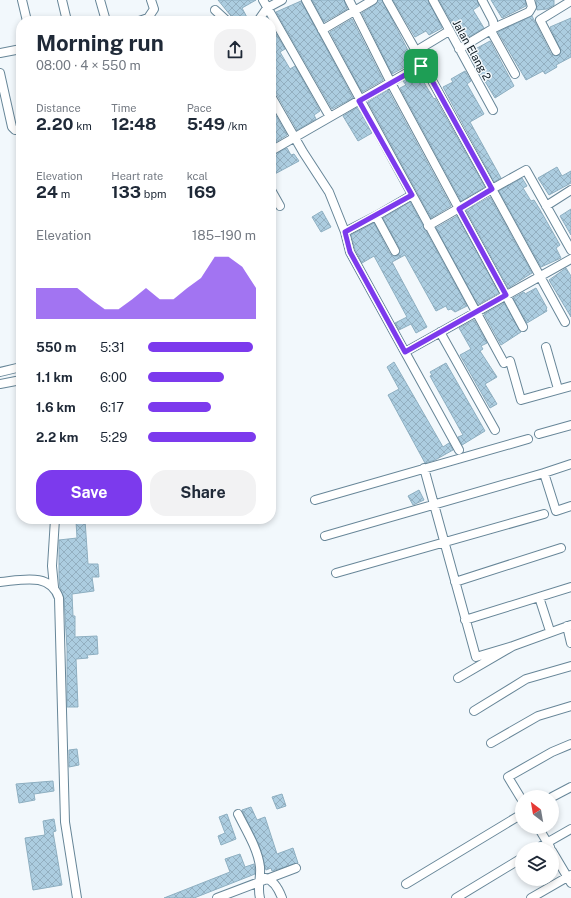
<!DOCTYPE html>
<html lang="en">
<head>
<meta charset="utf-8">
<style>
	body { margin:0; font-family:"Public Sans",sans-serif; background:#f2f2f3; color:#1f2937; height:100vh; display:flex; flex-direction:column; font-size:15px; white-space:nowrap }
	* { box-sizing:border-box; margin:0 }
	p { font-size:13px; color:#747a83 }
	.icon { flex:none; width:22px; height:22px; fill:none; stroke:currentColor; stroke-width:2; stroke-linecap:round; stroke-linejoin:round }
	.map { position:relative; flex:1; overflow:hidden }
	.panel { position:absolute; left:16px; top:16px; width:260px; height:508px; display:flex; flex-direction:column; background:#fff; border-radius:16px; box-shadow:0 2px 6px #0003 }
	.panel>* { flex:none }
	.needle { width:26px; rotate:329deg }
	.buttons { position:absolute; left:515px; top:790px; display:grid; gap:8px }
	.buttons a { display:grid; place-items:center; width:44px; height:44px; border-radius:50%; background:#fff; box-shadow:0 2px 6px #0003; font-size:20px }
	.pin { position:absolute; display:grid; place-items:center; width:34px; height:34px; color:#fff; margin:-17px; border-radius:8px; box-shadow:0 2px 6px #0006 }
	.round { display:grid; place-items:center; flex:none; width:42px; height:42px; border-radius:16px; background:#f2f2f3 }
	.head { display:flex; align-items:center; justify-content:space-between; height:68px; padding:0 20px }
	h1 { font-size:22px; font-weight:700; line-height:30px }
	.stats { display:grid; grid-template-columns:repeat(3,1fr); gap:6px; height:68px; padding:4px 20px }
	.stats div { display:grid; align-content:center }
	.stats b { font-size:17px; font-weight:700 }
	.stats small { font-size:11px; font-weight:400 }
	.stats p { font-size:11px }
	.chart { height:112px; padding:8px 20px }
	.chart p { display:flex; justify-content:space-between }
	.chart svg { width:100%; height:72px; margin-top:4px; fill:#7c3aed; opacity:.7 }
	.action { display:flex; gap:8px; margin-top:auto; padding:8px 20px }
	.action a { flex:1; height:46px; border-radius:16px; background:#7c3aed; color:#fff; font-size:16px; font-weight:700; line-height:46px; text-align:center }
	.action a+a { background:#f2f2f3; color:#1f2937 }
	ul { padding:0 20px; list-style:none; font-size:13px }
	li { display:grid; grid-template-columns:64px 48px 1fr; align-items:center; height:30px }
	li i { height:10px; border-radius:5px; background:#7c3aed }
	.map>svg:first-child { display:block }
	.building { fill:url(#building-cross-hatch); stroke:#8eafc1 }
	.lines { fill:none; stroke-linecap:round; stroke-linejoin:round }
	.minor-casing { stroke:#678698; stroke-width:10 }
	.minor { stroke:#fff; stroke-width:8 }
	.route-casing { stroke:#fff; stroke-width:8 }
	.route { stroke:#7c3aed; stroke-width:5 }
	.labels { text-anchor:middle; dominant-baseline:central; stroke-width:3; stroke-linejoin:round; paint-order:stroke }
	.street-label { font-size:11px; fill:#0b171e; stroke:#f2f8fc }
</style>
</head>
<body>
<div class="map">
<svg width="571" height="898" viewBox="0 0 571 898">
	<defs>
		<pattern id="building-cross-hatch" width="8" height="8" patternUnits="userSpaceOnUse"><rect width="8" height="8" fill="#accde0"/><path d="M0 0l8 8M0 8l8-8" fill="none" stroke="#93afc0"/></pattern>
	</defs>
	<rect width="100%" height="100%" fill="#f2f8fc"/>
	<path class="building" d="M218 0H256L242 8 249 21H235Z
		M312 0H344L347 9 324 22Z
		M378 0H382L414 62 392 74 362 13 376 4Z
		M393 0H428L442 28 429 35 426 31 415 37Z
		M439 0H477L479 6 473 10 484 28 462 41Z
		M491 0H525L526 6 502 18Z
		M536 0H554V5L547 9 537 10Z
		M301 1 353 98 332 109 276 12Z
		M532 16 551 54 556 56 560 54 561 51 550 27 571 18V57L556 65 557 67 545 74 543 71 526 80 498 32Z
		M352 19 383 80 362 92 330 32Z
		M271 25 285 49 280 52 290 69 295 66 320 111 314 115 316 119 297 130 276 93 271 91Z
		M490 41 514 86 495 98 468 53Z
		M465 71 471 81 467 84 484 114 470 122 501 178 494 182 443 87 453 82 451 79Z
		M419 72H421L425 80 423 81 434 99 435 98 485 187 461 201 400 88 406 85 403 81Z
		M388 90 451 206 431 218 368 102Z
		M271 107 287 135 271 145Z
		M358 107 372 133 358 141 343 116Z
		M287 148 291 155 294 154 299 161 271 176V156Z
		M557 167 562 176 571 171V183L549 195 538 178Z
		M522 178 527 186 523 188 531 201 534 200 539 208 560 245 556 248 561 258 541 267 499 191Z
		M490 197 532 273 508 288 466 210Z
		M410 202 467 306 455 312 451 309 448 310 446 306 436 311 405 255 392 262 427 327 416 333 411 324 399 330 395 323 407 317 374 256 362 263 355 250 351 235 374 223 390 254 394 256H398L400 249 383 218Z
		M571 209V235L560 216Z
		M322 211 331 227 321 232 312 217Z
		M457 216 499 293 478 305 436 228Z
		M566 268 571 276V317L549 280Z
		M536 288 547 308 546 309 547 311 527 323 513 298 524 292 525 294Z
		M504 303 521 332 501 345 484 314Z
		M474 320 487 343 481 346 483 349 480 351 497 377 485 384 497 404 490 408 460 355 471 349 459 328Z
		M394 362 443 447 449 443 453 450 435 460 425 463 388 395 399 389 387 367Z
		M446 363 485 431 462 445 458 437 463 435 430 376 432 375 430 372Z
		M419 490 424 500 413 505 408 496Z
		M85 520 88 564H98L99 577H92L94 591 72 594 73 616H75V637L97 636 98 654 87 655 88 658 76 659 78 707H67V648L64 598 60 588 59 578V540L77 538 76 521Z
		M77 749 79 765 69 767V750Z
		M53 781 54 791 34 794 35 800 19 803 16 784Z
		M282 794 286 806 277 809 272 797Z
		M251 807 257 820 265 817 277 854 293 848 298 863 272 871 271 868 266 870 259 845 242 810Z
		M227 814 236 839 221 845 218 836 225 833 219 817Z
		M54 819 56 831 53 832 62 885 33 890 25 838 45 835 43 821Z
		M240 854 245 867 254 864 255 874 194 898H164L230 872 225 859Z"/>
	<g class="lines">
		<g class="minor-casing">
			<path id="minor" d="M22 0 27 21
				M62 0 67 21
				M100 0 106 21
				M263 0 330 117
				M306 0 504 363
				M349 0 391 83 523 327
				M387 0 416 51 421 65
				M433 0 493 110
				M482 0 493 21 494 28
				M215 10 227 21
				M139 21 148 18 154 9 151 0
				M258 21 267 8 282 0
				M322 30 373 0
				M491 31 515 74
				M459 49 494 28 529 12 532 7 530 0
				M416 51 449 31
				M556 51 540 20 571 1
				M0 53 21 49
				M0 73 12 127 15 130H21
				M271 96 303 152 329 192 345 232 350 252 405 352
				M271 151 417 67 424 66 492 189 428 226
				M271 190 280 206
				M546 206 571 190
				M345 232 376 216
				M395 251 376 216 412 195
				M565 322 492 189 526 170 571 250
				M440 332 495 430
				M546 347 558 389
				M510 361 521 400 571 386
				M0 372 21 367
				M0 384 21 380
				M539 434 571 425
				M459 450 405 352 571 259
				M571 464 544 473 556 511 571 506
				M424 468 476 657 513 646
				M315 500 528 439
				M325 536 544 473
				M336 573 544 514
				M0 582C22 580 50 572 59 598L65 822 77 898
				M455 582 561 548
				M54 587 52 566 55 519
				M539 597 550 631
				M465 620 571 587
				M567 626 571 643
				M458 678 513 646 571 625
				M474 711 526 679 571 666
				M491 743 538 716 571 706
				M552 797 571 787
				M522 800 508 777 552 752 571 744
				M238 814C246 830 258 849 260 867 261 878 257 887 260 898
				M538 827 550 847
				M536 849 571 829
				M552 851 571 883
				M265 878C274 880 279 890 282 898
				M406 884 522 814
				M217 898 296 868
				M456 898 522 858
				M531 898 571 875"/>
		</g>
		<use href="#minor" class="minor"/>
	</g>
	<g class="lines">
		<g class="route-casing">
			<path id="route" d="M421 66H424L492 189 459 209 506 295 405 352 350 252 345 232 412 195 359 101Z"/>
		</g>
		<use href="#route" class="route"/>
	</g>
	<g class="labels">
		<g class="street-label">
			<text transform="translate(472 50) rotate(61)">Jalan Elang 2</text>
		</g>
	</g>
</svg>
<div class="buttons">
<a><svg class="needle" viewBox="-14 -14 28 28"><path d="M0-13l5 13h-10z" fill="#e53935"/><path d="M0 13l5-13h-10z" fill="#747a83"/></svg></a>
<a><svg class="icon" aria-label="layers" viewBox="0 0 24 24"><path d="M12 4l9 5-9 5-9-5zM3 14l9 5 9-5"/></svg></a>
</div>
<div class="pin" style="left:421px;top:66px;background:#1e9e55"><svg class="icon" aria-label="arrive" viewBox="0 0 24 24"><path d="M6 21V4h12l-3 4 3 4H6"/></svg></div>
<section class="panel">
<div class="head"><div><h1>Morning run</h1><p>08:00 · 4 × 550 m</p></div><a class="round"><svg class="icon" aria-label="share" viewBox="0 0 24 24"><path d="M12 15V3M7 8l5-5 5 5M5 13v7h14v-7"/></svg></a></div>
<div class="stats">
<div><p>Distance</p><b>2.20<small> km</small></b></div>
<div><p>Time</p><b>12:48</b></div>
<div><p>Pace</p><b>5:49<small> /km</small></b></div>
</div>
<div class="stats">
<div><p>Elevation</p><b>24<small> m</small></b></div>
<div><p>Heart rate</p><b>133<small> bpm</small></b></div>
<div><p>kcal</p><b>169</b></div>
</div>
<div class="chart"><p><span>Elevation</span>185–190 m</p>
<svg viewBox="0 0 160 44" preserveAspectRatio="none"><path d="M0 44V25L10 25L20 25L30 25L40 32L50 38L60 38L70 32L80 25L90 32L100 32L110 25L120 19L130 6L140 6L150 12L160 25V44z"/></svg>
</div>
<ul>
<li><b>550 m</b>5:31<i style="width:97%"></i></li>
<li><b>1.1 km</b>6:00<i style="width:70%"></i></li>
<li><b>1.6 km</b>6:17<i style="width:58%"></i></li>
<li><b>2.2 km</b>5:29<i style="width:100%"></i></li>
</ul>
<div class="action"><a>Save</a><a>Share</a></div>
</section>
</div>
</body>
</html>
